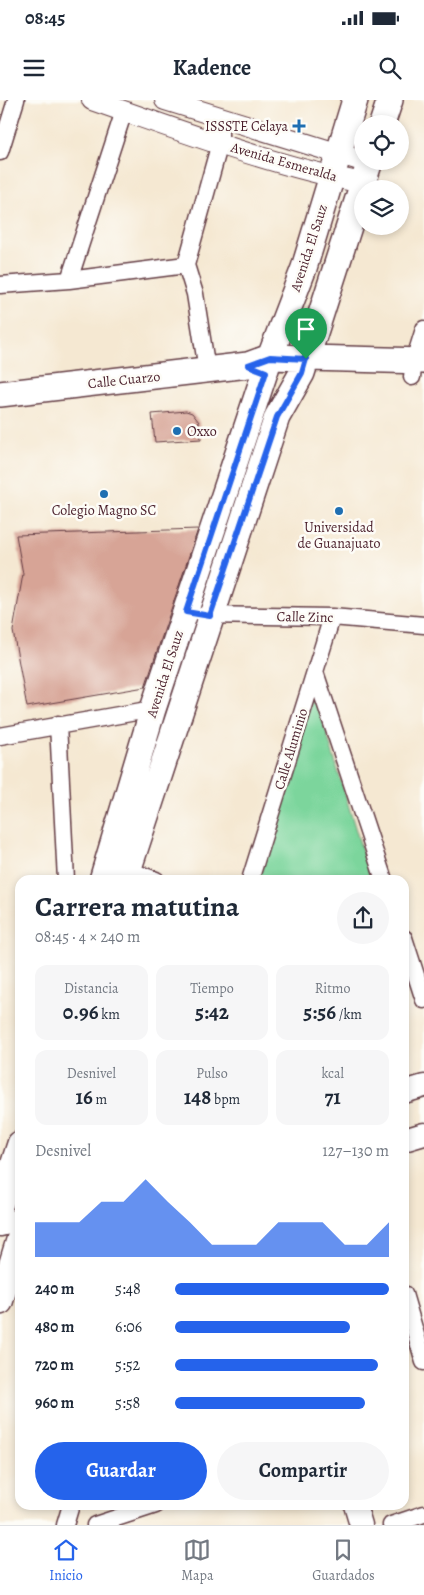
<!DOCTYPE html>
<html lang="es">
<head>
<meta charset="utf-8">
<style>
	body { margin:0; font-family:Alegreya,serif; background:#f6f6f7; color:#1f2937; height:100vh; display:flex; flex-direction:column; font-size:19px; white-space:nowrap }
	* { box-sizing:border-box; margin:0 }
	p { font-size:16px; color:#747a83 }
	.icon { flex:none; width:28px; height:28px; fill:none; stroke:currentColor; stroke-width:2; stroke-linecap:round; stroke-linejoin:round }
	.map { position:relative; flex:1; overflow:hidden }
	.side { position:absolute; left:15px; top:775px; width:394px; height:635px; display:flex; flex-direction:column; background:#fff; border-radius:15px; box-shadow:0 2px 8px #0003 }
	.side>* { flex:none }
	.tools { position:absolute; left:354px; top:15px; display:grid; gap:10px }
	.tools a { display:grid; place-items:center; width:55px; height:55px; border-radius:50%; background:#fff; box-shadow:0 2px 8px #0003; font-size:25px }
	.pin { position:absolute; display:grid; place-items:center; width:42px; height:42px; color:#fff; margin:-51px -21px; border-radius:50% 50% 50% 0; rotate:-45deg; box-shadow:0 0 5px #0007 }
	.pin .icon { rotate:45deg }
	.round { display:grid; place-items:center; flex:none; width:52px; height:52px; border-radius:26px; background:#f6f6f7 }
	.summary { display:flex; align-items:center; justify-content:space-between; height:85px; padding:0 20px }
	h1 { font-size:28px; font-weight:700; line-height:38px }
	.figures { display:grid; grid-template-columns:repeat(3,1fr); gap:8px; height:85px; padding:5px 20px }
	.figures div { display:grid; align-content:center; border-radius:12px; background:#f6f6f7; text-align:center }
	.figures b { font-size:21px; font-weight:700 }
	.figures small { font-size:14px; font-weight:400 }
	.figures p { font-size:14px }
	.chart { height:140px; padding:10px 20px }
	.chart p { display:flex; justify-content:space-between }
	.chart svg { width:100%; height:90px; margin-top:5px; fill:#2563eb; opacity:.7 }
	.button { display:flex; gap:10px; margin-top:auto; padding:10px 20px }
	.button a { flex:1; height:58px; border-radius:30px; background:#2563eb; color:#fff; font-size:20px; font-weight:700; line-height:58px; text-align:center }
	.button a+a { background:#f6f6f7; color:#1f2937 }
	ul { padding:0 20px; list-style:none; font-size:16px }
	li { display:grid; grid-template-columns:80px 60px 1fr; align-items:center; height:38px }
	li i { height:12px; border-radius:6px; background:#2563eb }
	.status { display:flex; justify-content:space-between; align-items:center; height:35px; padding:0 25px; background:#fff; direction:ltr }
	.status svg { height:14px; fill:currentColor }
	header { display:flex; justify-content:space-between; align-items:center; height:65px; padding:0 20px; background:#fff; font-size:22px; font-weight:700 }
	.dock { display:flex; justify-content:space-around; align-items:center; height:70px; border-top:1px solid #e0e1e3; background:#fff; font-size:14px; color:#747a83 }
	.dock a { display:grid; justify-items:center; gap:2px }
	.dock .current { color:#2563eb }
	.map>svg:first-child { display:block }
	.green { fill:#7bd59c; stroke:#627a64 }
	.building { fill:#d7a496 }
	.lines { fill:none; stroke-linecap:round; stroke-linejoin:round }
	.minor-casing { stroke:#643d44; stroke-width:19 }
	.tertiary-casing { stroke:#643d44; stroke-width:22 }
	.secondary-casing { stroke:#643d44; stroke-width:25 }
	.primary-casing { stroke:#643d44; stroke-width:28 }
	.minor { stroke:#fff; stroke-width:16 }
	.tertiary { stroke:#fff; stroke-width:20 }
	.secondary { stroke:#fff; stroke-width:22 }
	.primary { stroke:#fff; stroke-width:25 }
	.route-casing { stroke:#fff; stroke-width:10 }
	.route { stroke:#2563eb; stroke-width:6 }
	.poi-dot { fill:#1f6fb2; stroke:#fdfcf7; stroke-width:2 }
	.labels { text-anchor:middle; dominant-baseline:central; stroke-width:5; stroke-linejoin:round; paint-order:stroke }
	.poi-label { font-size:14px; fill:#4a1f2b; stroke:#fdfcf7 }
	.street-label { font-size:14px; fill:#4a1f2b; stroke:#fdfcf7 }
</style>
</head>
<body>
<div class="status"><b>08:45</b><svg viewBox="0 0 49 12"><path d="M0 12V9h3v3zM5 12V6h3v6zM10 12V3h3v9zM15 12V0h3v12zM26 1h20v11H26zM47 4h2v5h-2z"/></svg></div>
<header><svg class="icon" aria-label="menu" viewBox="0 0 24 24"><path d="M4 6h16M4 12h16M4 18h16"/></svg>Kadence<svg class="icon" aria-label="search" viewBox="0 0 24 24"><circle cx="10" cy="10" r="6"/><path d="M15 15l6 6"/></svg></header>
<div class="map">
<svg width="424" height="1425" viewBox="0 0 424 1425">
	<rect width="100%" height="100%" fill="#fdfcf7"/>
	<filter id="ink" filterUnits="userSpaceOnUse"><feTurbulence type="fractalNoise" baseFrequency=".02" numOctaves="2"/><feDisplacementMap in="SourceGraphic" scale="10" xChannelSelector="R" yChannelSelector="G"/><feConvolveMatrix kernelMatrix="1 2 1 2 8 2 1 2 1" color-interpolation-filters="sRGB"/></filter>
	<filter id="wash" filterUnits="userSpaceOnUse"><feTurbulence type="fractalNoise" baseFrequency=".0096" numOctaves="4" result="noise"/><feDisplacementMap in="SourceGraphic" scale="20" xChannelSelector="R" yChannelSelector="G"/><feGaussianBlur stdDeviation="1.12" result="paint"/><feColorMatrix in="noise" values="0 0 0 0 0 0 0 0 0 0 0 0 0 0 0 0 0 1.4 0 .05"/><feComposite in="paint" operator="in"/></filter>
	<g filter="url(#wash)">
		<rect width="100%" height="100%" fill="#f5e8d2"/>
		<path class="green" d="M313 588 371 780H259Z"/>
		<g id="blocks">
			<path class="building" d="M186 311 192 313 199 322 201 339 155 342 152 314Z
				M198 429 145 587 27 607 13 531 23 474 16 435Z"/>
		</g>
	</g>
	<g filter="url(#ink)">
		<use href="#blocks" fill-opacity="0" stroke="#643d44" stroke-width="1"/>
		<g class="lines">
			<g class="minor-casing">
				<path id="minor" d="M0 52 16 0
					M69 180 124 11
					M0 185 69 180 186 165
					M207 270 195 194 186 165 220 43V18
					M412 277 414 261 424 229
					M204 515 332 517 424 525
					M315 572 384 780
					M58 624 66 780
					M0 636 153 609
					M128 770 156 780
					M250 780 332 517
					M404 838 424 900
					M404 1194 424 1262
					M65 1425 71 1405
					M95 1425 156 1405
					M391 1425 424 1414"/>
			</g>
			<g class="tertiary-casing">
				<path id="tertiary" d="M92 0C178 30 274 66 363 83
					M165 0 369 63"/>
			</g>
			<g class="secondary-casing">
				<path id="secondary" d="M404 992 424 986
					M404 1040 424 1034
					M0 1125 20 1120
					M355 1405 361 1425"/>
			</g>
			<g class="primary-casing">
				<path id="primary" d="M382 24 390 0
					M0 294 248 265 270 257 424 261
					M102 780 153 609 270 257 304 168 355 0
					M125 780 277 317 302 273 370 61
					M0 1106 20 1044
					M0 1202 20 1137"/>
			</g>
			<use href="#minor" class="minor"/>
			<use href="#tertiary" class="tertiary"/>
			<use href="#secondary" class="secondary"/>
			<use href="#primary" class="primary"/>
		</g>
	</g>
	<g class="lines" filter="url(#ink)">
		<g class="route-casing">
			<path id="route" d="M270 257 306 259 302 273 277 317 210 516 186 512 266 272 248 265Z"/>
		</g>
		<use href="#route" class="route"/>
	</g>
	<g class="poi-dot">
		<path d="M296.5 18.5h5v5h5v5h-5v5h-5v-5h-5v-5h5z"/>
		<circle cx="177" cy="331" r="5"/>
		<circle cx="104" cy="394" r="5"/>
		<circle cx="339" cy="411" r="5"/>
	</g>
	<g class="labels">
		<g class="poi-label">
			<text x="288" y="26" text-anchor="end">ISSSTE Celaya</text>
			<text x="187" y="331" text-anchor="start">Oxxo</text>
			<text x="104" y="410">Colegio Magno SC</text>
			<text x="339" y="427">Universidad<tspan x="339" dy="16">de Guanajuato</tspan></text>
		</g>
		<g class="street-label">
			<text transform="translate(284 62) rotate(16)">Avenida Esmeralda</text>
			<text transform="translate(309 148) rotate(-72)">Avenida El Sauz</text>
			<text transform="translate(124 280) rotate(-6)">Calle Cuarzo</text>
			<text transform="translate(305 517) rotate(1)">Calle Zinc</text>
			<text transform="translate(165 574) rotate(-72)">Avenida El Sauz</text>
			<text transform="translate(291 649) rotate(-73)">Calle Aluminio</text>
		</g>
	</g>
</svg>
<div class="tools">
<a><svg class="icon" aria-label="locate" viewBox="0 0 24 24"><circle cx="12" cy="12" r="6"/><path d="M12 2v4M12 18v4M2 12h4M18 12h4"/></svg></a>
<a><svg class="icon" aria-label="layers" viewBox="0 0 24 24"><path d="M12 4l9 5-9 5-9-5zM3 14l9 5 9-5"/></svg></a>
</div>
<div class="pin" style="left:306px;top:259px;background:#1e9e55"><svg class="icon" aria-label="arrive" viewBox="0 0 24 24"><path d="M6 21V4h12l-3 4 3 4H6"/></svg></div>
<section class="side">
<div class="summary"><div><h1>Carrera matutina</h1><p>08:45 · 4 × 240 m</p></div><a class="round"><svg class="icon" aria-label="share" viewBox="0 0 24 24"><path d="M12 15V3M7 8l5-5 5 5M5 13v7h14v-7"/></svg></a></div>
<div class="figures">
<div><p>Distancia</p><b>0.96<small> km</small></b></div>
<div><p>Tiempo</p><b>5:42</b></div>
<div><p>Ritmo</p><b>5:56<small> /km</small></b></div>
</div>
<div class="figures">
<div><p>Desnivel</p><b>16<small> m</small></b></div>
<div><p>Pulso</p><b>148<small> bpm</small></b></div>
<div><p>kcal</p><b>71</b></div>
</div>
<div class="chart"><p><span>Desnivel</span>127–130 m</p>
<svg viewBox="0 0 160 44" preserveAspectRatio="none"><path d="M0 44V27L10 27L20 27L30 17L40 17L50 6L60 17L70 27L80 38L90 38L100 38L110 27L120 27L130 27L140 38L150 38L160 27V44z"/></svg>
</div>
<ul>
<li><b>240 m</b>5:48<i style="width:100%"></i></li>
<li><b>480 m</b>6:06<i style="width:82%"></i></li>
<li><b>720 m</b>5:52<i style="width:95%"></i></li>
<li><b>960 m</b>5:58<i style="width:89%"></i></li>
</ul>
<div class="button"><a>Guardar</a><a>Compartir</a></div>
</section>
</div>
<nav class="dock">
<a class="current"><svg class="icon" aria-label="home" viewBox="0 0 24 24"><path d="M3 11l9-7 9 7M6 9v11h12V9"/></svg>Inicio</a>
<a><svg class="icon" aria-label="map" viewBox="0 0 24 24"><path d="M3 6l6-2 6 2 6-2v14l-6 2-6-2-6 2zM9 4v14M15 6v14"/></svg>Mapa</a>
<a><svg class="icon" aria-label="saved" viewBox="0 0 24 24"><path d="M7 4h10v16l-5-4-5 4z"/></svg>Guardados</a>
</nav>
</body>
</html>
